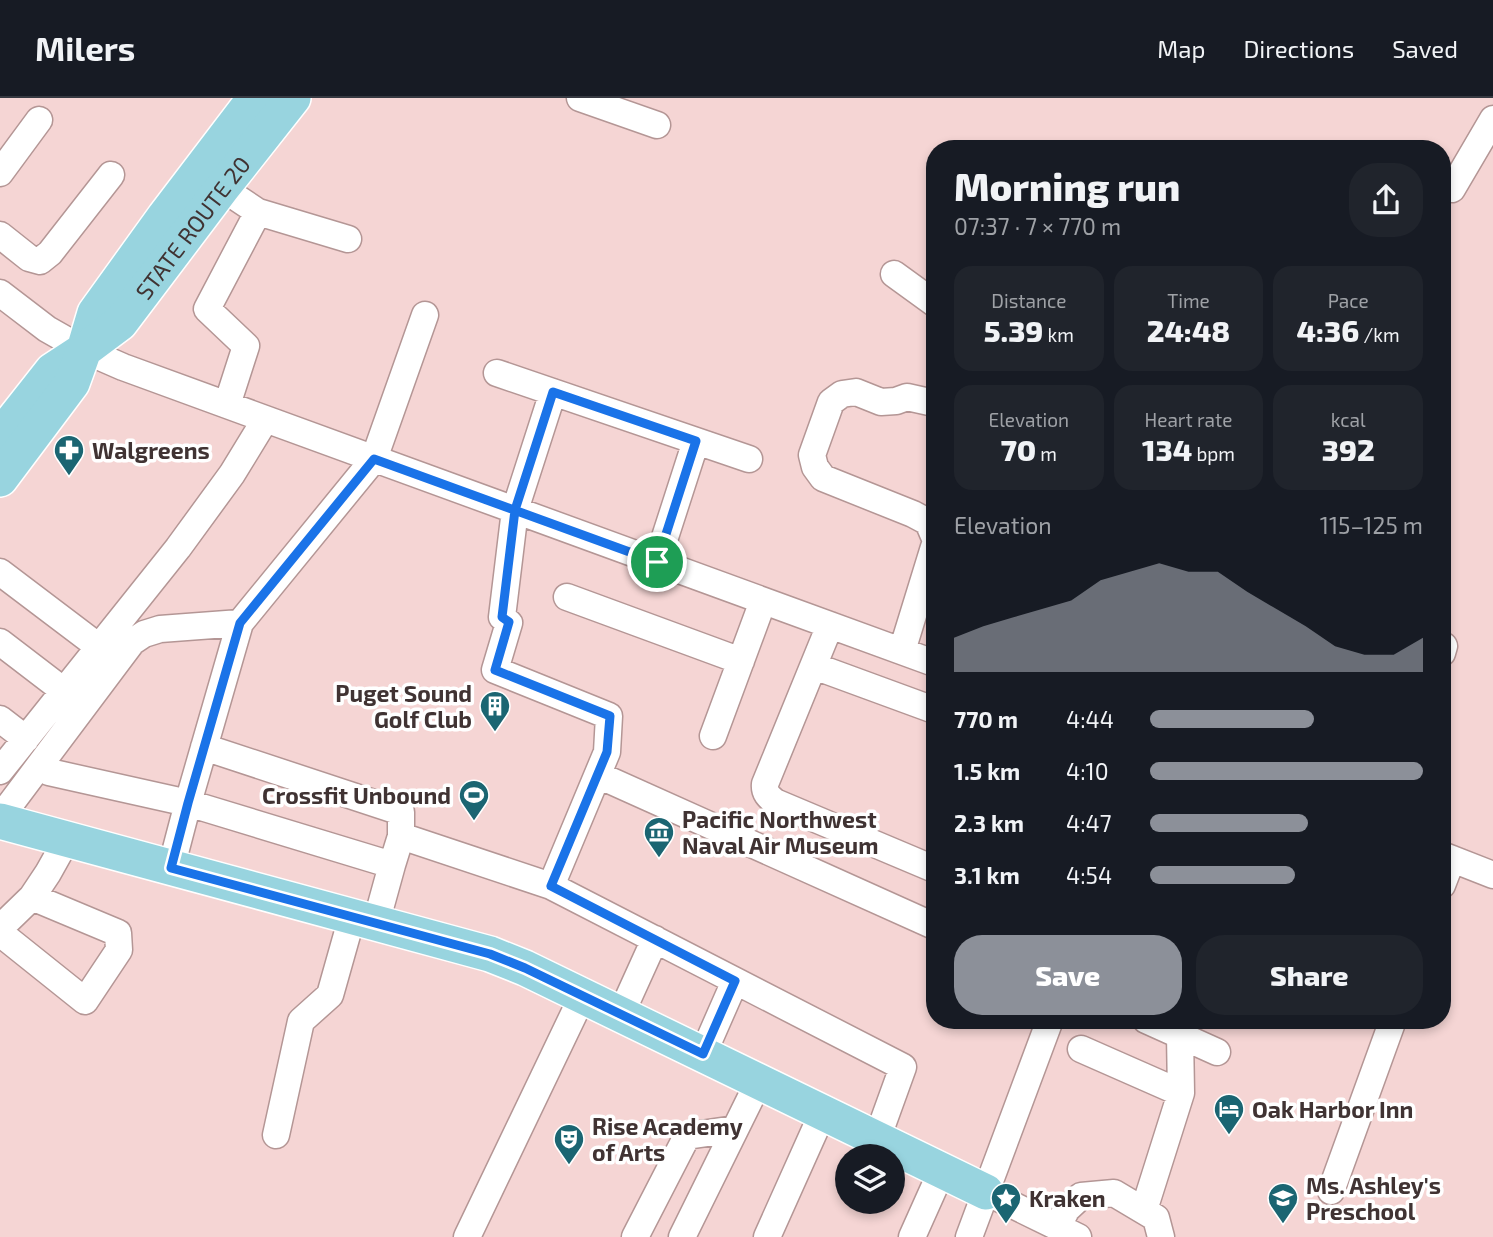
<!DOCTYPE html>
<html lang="en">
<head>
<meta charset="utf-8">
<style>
	body { margin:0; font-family:"Exo 2",sans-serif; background:#20242c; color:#f1f3f6; height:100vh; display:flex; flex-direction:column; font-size:26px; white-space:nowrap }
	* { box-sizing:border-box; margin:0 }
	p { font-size:23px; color:#9ea1a6 }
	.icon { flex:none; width:38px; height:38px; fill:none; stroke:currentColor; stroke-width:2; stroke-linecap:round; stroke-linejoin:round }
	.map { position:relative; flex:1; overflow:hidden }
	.details { position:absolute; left:926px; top:42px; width:525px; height:889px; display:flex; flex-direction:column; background:#171b24; border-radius:28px; box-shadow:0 4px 10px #0003 }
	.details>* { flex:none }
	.controls { position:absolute; left:835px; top:1046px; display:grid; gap:14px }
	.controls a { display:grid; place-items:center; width:70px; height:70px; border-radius:50%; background:#171b24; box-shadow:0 4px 10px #0003; font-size:35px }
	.pin { position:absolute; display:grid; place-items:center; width:60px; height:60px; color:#fff; margin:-30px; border:4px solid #fff; border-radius:50%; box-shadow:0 2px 7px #0007 }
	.round { display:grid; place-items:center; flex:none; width:74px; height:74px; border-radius:28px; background:#20242c }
	.overview { display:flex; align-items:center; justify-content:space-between; height:119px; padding:0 28px }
	h1 { font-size:38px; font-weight:800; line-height:52px }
	.stats { display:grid; grid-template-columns:repeat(3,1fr); gap:10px; height:119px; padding:7px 28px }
	.stats div { display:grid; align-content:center; border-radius:18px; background:#20242c; text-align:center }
	.stats b { font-size:30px; font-weight:800 }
	.stats small { font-size:19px; font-weight:400 }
	.stats p { font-size:19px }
	.chart { height:196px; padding:14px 28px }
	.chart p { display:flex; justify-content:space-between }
	.chart svg { width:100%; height:126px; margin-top:7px; fill:#8c9099; opacity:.7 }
	.button { display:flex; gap:14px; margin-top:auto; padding:14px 28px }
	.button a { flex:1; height:80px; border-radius:28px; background:#8c9099; color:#fff; font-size:28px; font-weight:800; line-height:80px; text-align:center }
	.button a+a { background:#20242c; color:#f1f3f6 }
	ul { padding:0 28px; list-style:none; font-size:23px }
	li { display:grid; grid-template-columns:112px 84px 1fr; align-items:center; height:52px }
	li i { height:18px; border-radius:9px; background:#8c9099 }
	header { display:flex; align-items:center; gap:42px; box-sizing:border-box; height:98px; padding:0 35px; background:#171b24; border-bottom:2px solid #363941 }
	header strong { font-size:33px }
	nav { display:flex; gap:38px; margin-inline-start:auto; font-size:24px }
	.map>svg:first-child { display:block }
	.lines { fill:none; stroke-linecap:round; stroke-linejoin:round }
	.minor-casing { stroke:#b49695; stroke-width:29 }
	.major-casing { stroke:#fff; stroke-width:38 }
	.minor { stroke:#fff; stroke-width:26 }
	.major { stroke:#98d4df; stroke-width:35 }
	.route-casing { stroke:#fff; stroke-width:14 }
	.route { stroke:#1a73e8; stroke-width:9 }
	.labels { text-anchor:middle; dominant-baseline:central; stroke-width:7; stroke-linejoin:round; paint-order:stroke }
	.street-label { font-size:23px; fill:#403333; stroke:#fff }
	.poi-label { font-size:23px; font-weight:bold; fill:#403333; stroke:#fff; text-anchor:start }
</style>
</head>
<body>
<header>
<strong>Milers</strong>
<nav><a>Map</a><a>Directions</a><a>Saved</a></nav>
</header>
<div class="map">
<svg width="1493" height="1139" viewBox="0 0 1493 1139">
	<rect width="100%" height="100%" fill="#f5d5d4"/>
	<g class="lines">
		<g class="minor-casing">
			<path id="minor" d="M580 0 657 27
				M0 75 39 22
				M1442 86 1452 91 1493 21
				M222 90 258 114 348 141
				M0 137 29 160 40 163 50 155 111 77
				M894 176 934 205
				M0 195 47 231 84 252 123 269 934 565
				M497 275 749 361
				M934 305 907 299 896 303 881 304 856 294 842 296 831 304 812 357 815 369 823 380 913 416 928 424 934 438
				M227 307 246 248 207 211 258 114
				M657 464 696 343
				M0 474 99 549
				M567 499 741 563
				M830 527 765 686C764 695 769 699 775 704L934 771
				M0 544 64 593
				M902 553 934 449
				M1442 555 1444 548
				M814 568 934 612
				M0 621 26 641
				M713 638 763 503
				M204 649 401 714V738L551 788 903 969 877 1041
				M0 673 178 450 232 376 265 322
				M49 674 188 705 392 767 401 738
				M598 677 934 828
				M0 720 132 544 144 536 160 531 240 525
				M1442 757 1493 777
				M171 770 188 705 240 525 374 361 425 217
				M1442 787 1452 761
				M551 788 607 654 609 618 495 572 509 525 502 519 515 412 553 294
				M376 825 392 767
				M0 830 32 799 48 775 67 741
				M0 835 85 903 119 852 118 835 32 799
				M621 916 655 841
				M1146 922 1217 954
				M1081 951 1181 995
				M703 956 735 883
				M276 1037 301 923 330 897 352 819
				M1331 1093 1393 922
				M986 1094 1078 1139
				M1144 1112 1181 995 1180 937
				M1057 1129 1067 1111 1081 1098 1114 1095 1156 1120 1161 1139
				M467 1139 583 897
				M635 1139 687 1038 735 1031
				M682 1139 759 983
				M767 1139 823 1014
				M912 1139 942 1072
				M969 1139 1050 922"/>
		</g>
		<g class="major-casing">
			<g id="major">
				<path d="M0 339 52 273 84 252 95 215 165 118 255 0"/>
				<path id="s1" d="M0 381 72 285 84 252 120 225 222 90 293 0"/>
				<path d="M0 723 490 856 525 870 986 1094"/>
			</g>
		</g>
		<use href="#minor" class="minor"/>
		<use href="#major" class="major"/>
	</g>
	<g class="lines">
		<g class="route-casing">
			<path id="route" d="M657 464 374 361 240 525 188 705 171 770 490 856 525 870 703 956 735 883 551 788 607 654 610 618 495 572 509 524 502 519 515 412 553 294 696 343 657 464"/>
		</g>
		<use href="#route" class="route"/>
	</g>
	<defs>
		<g id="pharmacy-pin" transform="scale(1.575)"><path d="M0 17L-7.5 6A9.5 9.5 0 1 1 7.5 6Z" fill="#1b6572" stroke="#fff"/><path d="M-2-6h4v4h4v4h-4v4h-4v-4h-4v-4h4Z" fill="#fff"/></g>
		<g id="building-pin" transform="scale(1.575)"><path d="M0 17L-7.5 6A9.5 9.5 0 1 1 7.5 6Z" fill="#1b6572" stroke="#fff"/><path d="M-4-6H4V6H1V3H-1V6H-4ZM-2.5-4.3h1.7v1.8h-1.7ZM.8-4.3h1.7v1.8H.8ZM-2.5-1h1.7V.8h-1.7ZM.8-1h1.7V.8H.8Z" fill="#fff"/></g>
		<g id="stadium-pin" transform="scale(1.575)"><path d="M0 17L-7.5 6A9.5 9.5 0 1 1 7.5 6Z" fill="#1b6572" stroke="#fff"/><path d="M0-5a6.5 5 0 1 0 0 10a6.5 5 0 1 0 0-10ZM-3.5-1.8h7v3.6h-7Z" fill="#fff"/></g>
		<g id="museum-pin" transform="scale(1.575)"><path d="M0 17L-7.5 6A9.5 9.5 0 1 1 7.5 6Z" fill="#1b6572" stroke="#fff"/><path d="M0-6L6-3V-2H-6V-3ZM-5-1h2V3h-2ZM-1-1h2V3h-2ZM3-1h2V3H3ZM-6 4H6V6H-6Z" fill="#fff"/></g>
		<g id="hotel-pin" transform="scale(1.575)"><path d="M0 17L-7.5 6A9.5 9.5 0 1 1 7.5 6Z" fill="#1b6572" stroke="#fff"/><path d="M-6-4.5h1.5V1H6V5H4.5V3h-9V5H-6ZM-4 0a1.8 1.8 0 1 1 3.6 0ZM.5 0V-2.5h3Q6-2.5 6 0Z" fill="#fff"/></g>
		<g id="theatre-pin" transform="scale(1.575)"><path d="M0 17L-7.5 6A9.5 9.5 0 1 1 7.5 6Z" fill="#1b6572" stroke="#fff"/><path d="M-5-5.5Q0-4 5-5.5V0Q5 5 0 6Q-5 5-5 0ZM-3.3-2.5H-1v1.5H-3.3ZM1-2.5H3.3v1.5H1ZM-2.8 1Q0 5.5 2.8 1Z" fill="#fff"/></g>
		<g id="sight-pin" transform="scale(1.575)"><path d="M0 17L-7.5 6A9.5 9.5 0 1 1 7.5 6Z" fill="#1b6572" stroke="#fff"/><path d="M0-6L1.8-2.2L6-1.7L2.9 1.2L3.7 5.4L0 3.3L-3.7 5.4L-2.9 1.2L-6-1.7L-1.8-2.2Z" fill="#fff"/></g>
		<g id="school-pin" transform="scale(1.575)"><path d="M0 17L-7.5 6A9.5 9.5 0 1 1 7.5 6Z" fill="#1b6572" stroke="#fff"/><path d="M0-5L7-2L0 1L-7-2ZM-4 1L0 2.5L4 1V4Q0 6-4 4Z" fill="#fff"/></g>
	</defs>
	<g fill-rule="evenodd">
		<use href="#pharmacy-pin" x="69" y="352"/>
		<use href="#building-pin" x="495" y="608"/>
		<use href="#stadium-pin" x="474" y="697"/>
		<use href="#museum-pin" x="659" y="734"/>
		<use href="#hotel-pin" x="1229" y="1011"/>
		<use href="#theatre-pin" x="569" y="1041"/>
		<use href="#sight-pin" x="1006" y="1100"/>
		<use href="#school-pin" x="1283" y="1100"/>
	</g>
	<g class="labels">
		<g class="street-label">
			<text stroke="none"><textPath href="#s1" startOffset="320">STATE ROUTE 20</textPath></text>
		</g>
		<g class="poi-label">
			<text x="92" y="352">Walgreens</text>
			<text x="472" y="595" text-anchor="end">Puget Sound<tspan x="472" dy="26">Golf Club</tspan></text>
			<text x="451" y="697" text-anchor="end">Crossfit Unbound</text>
			<text x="682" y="721">Pacific Northwest<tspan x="682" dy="26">Naval Air Museum</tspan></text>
			<text x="1252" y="1011">Oak Harbor Inn</text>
			<text x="592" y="1028">Rise Academy<tspan x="592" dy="26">of Arts</tspan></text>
			<text x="1306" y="1087">Ms. Ashley's<tspan x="1306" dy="26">Preschool</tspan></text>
			<text x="1029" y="1100">Kraken</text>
		</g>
	</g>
</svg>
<div class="controls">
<a><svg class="icon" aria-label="layers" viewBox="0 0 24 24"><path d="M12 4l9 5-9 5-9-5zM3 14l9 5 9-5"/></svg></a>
</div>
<div class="pin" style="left:657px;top:464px;background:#1e9e55"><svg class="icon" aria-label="arrive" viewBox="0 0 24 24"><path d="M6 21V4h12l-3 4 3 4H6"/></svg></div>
<section class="details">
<div class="overview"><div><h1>Morning run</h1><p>07:37 · 7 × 770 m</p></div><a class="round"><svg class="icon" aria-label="share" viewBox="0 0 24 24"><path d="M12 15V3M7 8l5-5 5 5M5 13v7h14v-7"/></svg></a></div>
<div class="stats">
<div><p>Distance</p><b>5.39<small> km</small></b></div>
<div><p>Time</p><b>24:48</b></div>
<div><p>Pace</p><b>4:36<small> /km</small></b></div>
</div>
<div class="stats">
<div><p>Elevation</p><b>70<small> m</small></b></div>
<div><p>Heart rate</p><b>134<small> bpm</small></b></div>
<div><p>kcal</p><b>392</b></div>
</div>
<div class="chart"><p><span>Elevation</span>115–125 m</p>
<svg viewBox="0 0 160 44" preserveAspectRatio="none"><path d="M0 44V32L10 28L20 25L30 22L40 19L50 12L60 9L70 6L80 9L90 9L100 16L110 22L120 28L130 35L140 38L150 38L160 32V44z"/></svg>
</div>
<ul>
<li><b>770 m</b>4:44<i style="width:60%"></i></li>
<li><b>1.5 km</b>4:10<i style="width:100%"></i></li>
<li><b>2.3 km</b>4:47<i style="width:58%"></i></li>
<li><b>3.1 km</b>4:54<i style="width:53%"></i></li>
</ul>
<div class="button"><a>Save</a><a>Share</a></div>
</section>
</div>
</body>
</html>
